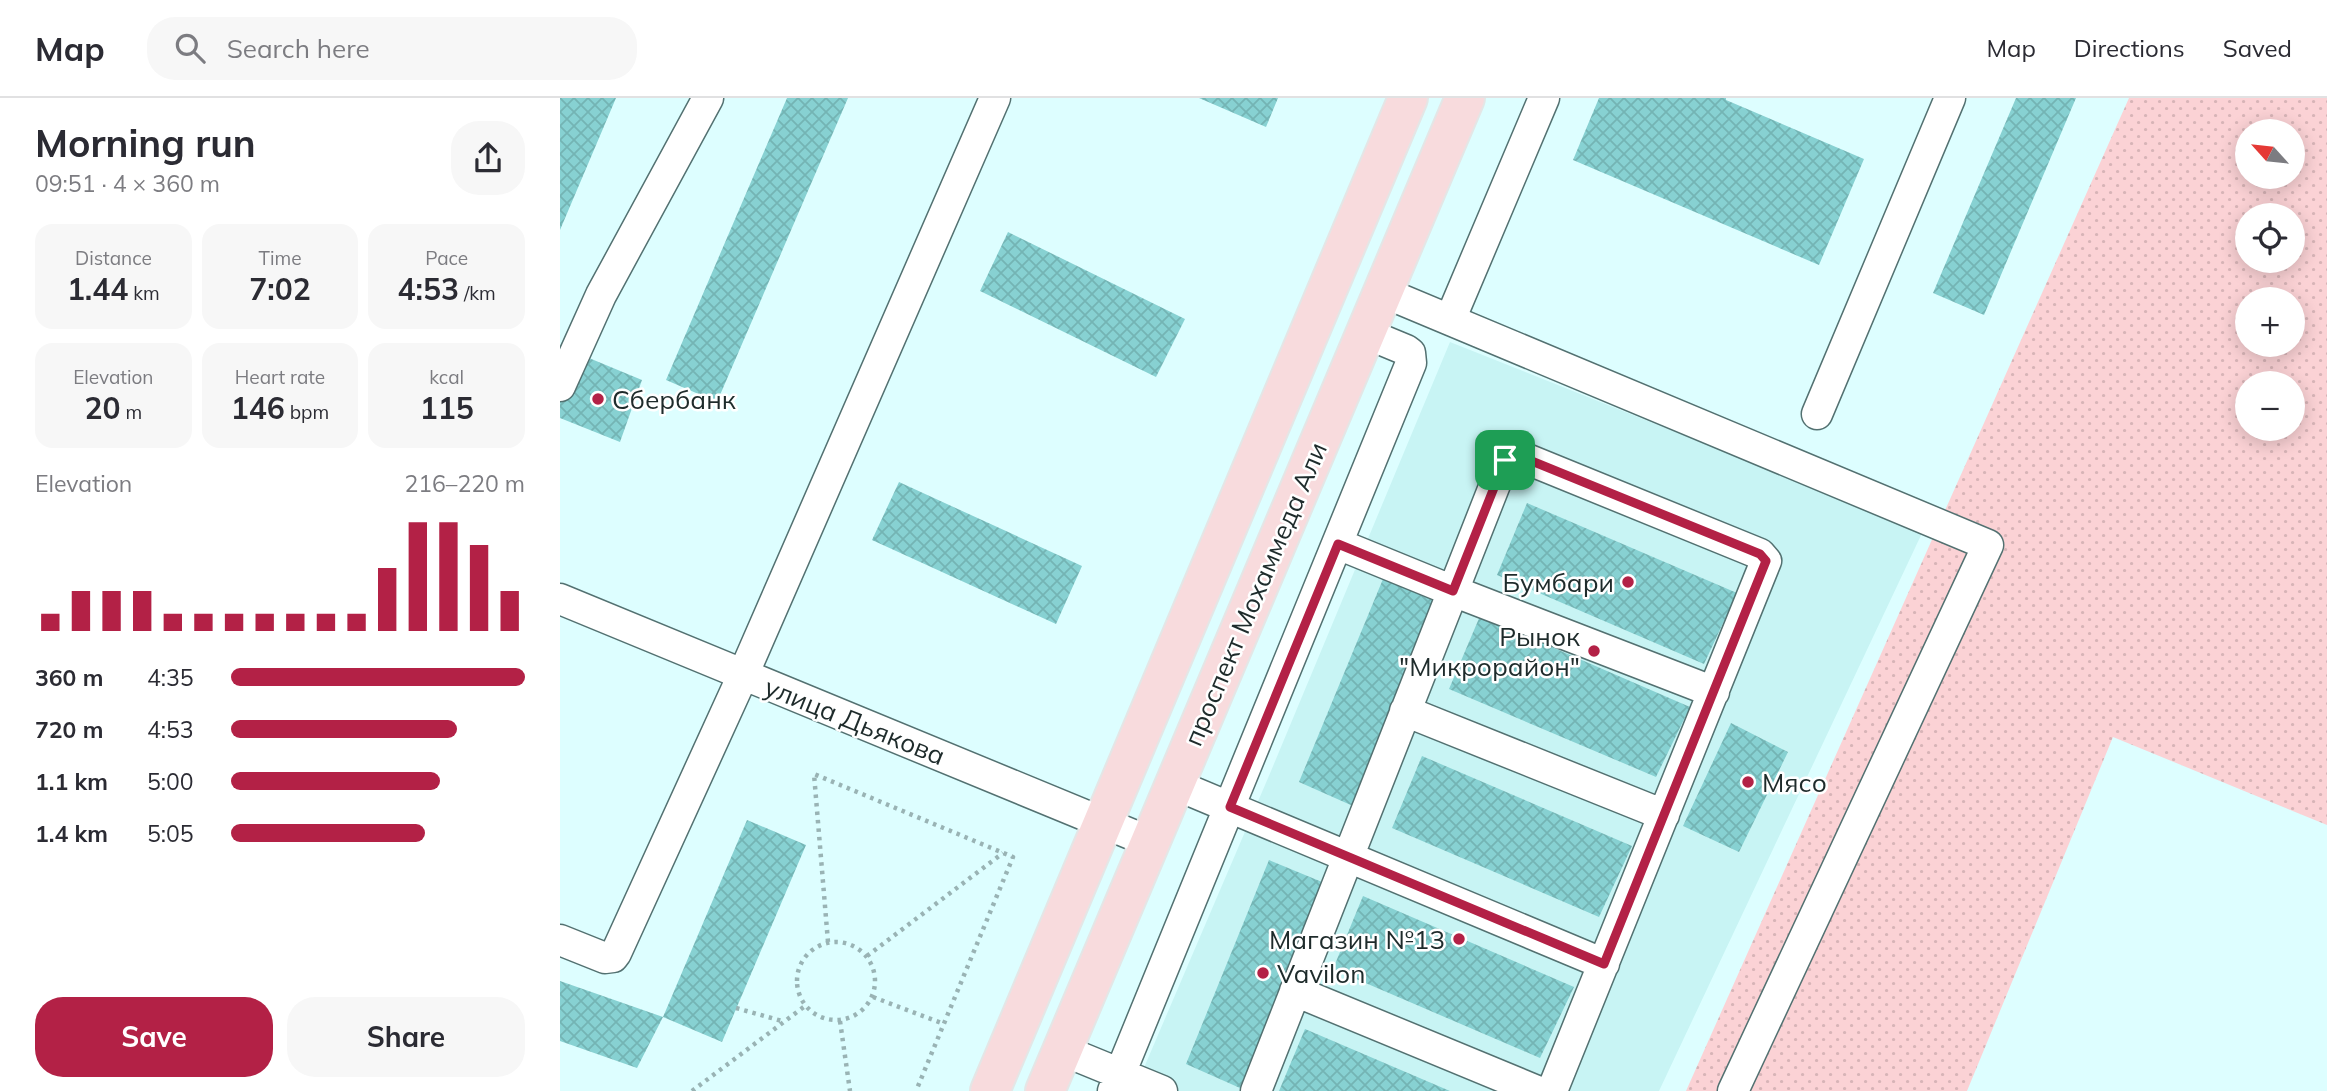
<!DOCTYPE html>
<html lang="en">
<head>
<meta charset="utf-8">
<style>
	body { margin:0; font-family:Mulish,sans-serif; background:#f7f7f7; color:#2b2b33; height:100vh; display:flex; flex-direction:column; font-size:26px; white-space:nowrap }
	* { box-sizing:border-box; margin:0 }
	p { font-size:23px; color:#7c7c81 }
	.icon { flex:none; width:38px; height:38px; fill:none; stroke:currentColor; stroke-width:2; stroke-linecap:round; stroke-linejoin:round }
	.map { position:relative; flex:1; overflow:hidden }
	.details { display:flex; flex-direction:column; background:#fff; width:560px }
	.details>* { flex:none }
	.needle { width:46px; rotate:297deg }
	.fabs { position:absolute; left:1675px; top:21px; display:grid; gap:14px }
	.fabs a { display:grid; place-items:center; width:70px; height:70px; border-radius:50%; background:#fff; box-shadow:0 4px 18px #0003; font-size:35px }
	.pin { position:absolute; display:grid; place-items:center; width:60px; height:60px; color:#fff; margin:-30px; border-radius:14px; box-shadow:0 4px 10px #0006 }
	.round { display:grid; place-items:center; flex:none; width:74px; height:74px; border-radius:28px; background:#f7f7f7 }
	.summary { display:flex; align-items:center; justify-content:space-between; height:119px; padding:0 35px }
	h1 { font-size:38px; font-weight:700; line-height:52px }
	.figures { display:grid; grid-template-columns:repeat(3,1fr); gap:10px; height:119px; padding:7px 35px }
	.figures div { display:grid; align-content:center; border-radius:18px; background:#f7f7f7; text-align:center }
	.figures b { font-size:30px; font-weight:700 }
	.figures small { font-size:19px; font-weight:400 }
	.figures p { font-size:19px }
	.chart { height:196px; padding:14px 35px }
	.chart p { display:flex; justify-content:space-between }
	.chart svg { width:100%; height:126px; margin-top:7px; stroke:#b32146; stroke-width:6 }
	.button { display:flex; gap:14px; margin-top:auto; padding:14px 35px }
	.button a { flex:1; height:80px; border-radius:28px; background:#b32146; color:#fff; font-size:28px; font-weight:700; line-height:80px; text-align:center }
	.button a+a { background:#f7f7f7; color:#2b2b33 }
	ul { padding:0 35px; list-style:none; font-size:23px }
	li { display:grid; grid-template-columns:112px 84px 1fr; align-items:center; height:52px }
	li i { height:18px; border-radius:9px; background:#b32146 }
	header { display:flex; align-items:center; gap:42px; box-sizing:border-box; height:98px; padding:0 35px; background:#fff; border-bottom:2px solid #e1e1e2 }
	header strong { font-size:33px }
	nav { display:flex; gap:38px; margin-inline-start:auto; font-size:24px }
	.search { width:490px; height:63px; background:#f7f7f7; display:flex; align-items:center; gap:18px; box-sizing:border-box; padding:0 24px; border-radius:28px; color:#7c7c81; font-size:26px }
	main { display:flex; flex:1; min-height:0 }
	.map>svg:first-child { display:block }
	.built { fill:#c8f4f4 }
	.grass { fill:url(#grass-dots); fill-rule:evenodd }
	.building { fill:url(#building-cross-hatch) }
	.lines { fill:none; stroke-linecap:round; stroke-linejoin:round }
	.minor-casing { stroke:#537171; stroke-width:33 }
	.major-casing { stroke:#e4e6e6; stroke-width:42 }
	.path { stroke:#99b3b4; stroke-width:4.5; stroke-dasharray:3.5 5; stroke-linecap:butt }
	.minor { stroke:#fff; stroke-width:30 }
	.major { stroke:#f8dbdd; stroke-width:38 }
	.route-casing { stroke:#fff; stroke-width:14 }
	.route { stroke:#b32146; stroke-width:9 }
	.poi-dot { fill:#b32146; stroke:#fff; stroke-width:2.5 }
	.labels { text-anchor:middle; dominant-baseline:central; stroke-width:5; stroke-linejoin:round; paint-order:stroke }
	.poi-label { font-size:26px; fill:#1e2b2b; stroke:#fff; text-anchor:start }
	.street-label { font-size:26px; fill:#1e2b2b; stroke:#fff }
</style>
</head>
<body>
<header>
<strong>Map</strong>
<div class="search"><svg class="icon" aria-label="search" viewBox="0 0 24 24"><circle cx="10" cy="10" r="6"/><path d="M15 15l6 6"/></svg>Search here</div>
<nav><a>Map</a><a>Directions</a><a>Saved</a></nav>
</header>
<main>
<section class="details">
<div class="summary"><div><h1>Morning run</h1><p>09:51 · 4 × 360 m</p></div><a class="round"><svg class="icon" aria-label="share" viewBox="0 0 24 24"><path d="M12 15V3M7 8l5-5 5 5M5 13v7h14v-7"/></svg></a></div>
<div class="figures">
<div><p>Distance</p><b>1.44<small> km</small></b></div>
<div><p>Time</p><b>7:02</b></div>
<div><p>Pace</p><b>4:53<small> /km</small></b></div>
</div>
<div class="figures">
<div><p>Elevation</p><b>20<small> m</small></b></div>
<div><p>Heart rate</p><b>146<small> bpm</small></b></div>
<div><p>kcal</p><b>115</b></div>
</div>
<div class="chart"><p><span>Elevation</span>216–220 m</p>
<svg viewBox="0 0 160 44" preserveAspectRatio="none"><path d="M5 44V38M15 44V30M25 44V30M35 44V30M45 44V38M55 44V38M65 44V38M75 44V38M85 44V38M95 44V38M105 44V38M115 44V22M125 44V6M135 44V6M145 44V14M155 44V30"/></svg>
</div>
<ul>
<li><b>360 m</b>4:35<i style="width:100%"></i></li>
<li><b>720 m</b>4:53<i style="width:77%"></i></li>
<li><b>1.1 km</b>5:00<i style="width:71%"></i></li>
<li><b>1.4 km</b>5:05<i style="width:66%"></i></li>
</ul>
<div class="button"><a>Save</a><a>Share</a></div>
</section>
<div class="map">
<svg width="1767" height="993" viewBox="0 0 1767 993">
	<defs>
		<pattern id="grass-dots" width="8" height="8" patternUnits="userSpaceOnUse" patternTransform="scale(1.75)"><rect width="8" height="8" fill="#fbd2d5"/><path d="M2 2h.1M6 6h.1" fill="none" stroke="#d7b4b7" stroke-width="1.8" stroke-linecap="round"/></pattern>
		<pattern id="building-cross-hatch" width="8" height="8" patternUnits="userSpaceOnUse" patternTransform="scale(1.75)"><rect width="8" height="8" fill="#87d1d2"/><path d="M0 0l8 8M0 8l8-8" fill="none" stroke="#74b4b4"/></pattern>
	</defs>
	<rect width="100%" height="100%" fill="#ddfeff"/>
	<path class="built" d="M890 244 1363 433 1099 993H574L711 673Z"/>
	<path class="grass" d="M1569 0H1767V727L1553 639 1407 993H1126ZM1687 33H1732V79H1687ZM1687 117H1732V163H1687ZM1687 201H1732V247H1687ZM1687 285H1732V331H1687Z"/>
	<path class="building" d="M0 0H56L0 132Z
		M227 0H288L157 304 106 282Z
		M639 0H718L706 29Z
		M1039 0H1166V2L1304 61 1259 167 1013 62Z
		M1456 0H1516L1424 217 1373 195Z
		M448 134 625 221 596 279 420 193Z
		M0 248 82 282 60 344 0 320Z
		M339 384 522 468 496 526 312 442Z
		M967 405 1177 495 1144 566 937 477Z
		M823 481 875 503 793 708 739 684Z
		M920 518 1130 609 1096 679 889 591Z
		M1171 625 1228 654 1179 754 1123 728Z
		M862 658 1072 748 1039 819 832 730Z
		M187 722 246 747 162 944 103 919Z
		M709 762 762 784 680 990 626 966Z
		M803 798 1014 889 980 960 773 871Z
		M0 883 103 919 77 970 0 943Z
		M745 931 890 993H719Z"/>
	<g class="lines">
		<g class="minor-casing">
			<path id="minor" d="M823 194 1428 447 1173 993
				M890 222 984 0
				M0 288 41 197 148 0
				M1257 316 1390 0
				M778 446 893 493 945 361 952 355 1200 456 1206 463 992 993
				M0 501 590 744
				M845 613 1104 717
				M614 686 1044 866
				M0 842 45 860 53 859 56 855 183 577 435 0
				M735 893 977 993
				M502 952 602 993
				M553 993 851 265 850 255 846 252 805 235
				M696 993 893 493 1154 594"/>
		</g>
		<g class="major-casing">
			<path id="major" d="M430 993 848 0
				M485 993 905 0"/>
		</g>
		<path class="path" d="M237 883a39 39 0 1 1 78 0a39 39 0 1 1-78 0Z
			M268 844 254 676 453 759 356 993
			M307 858 443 755
			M313 899 384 926
			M176 910 222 923
			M280 923 290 993
			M132 993 245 908"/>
		<use href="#minor" class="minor"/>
		<use href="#major" class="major"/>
	</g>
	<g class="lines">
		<g class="route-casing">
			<path id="route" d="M952 355 1200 456 1206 463 1044 866 670 709 778 446 893 493 945 362Z"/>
		</g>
		<use href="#route" class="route"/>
	</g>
	<g class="poi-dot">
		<circle cx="38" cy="301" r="7"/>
		<circle cx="1068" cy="484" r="7"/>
		<circle cx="1034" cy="553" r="7"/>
		<circle cx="1188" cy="684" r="7"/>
		<circle cx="899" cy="841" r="7"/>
		<circle cx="703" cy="875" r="7"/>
	</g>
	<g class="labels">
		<g class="poi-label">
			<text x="52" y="301">Сбербанк</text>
			<text x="1054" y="484" text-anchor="end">Бумбари</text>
			<text x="1020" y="538" text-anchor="end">Рынок<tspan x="1020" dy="30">"Микрорайон"</tspan></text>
			<text x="1202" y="684">Мясо</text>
			<text x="885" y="841" text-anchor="end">Магазин №13</text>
			<text x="717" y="875">Vavilon</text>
		</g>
		<g class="street-label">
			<text transform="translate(695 496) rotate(-67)">проспект Мохаммеда Али</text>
			<text transform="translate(295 623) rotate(22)">улица Дьякова</text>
		</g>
	</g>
</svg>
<div class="fabs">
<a><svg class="needle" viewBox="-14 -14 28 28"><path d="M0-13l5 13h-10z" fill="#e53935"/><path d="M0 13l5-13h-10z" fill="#7c7c81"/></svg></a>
<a><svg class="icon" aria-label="locate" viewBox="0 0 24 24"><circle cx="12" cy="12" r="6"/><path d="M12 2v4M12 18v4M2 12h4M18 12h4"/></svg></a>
<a>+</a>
<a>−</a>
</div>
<div class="pin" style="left:945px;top:362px;background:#1e9e55"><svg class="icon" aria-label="arrive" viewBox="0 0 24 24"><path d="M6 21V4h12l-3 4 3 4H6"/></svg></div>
</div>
</main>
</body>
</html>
